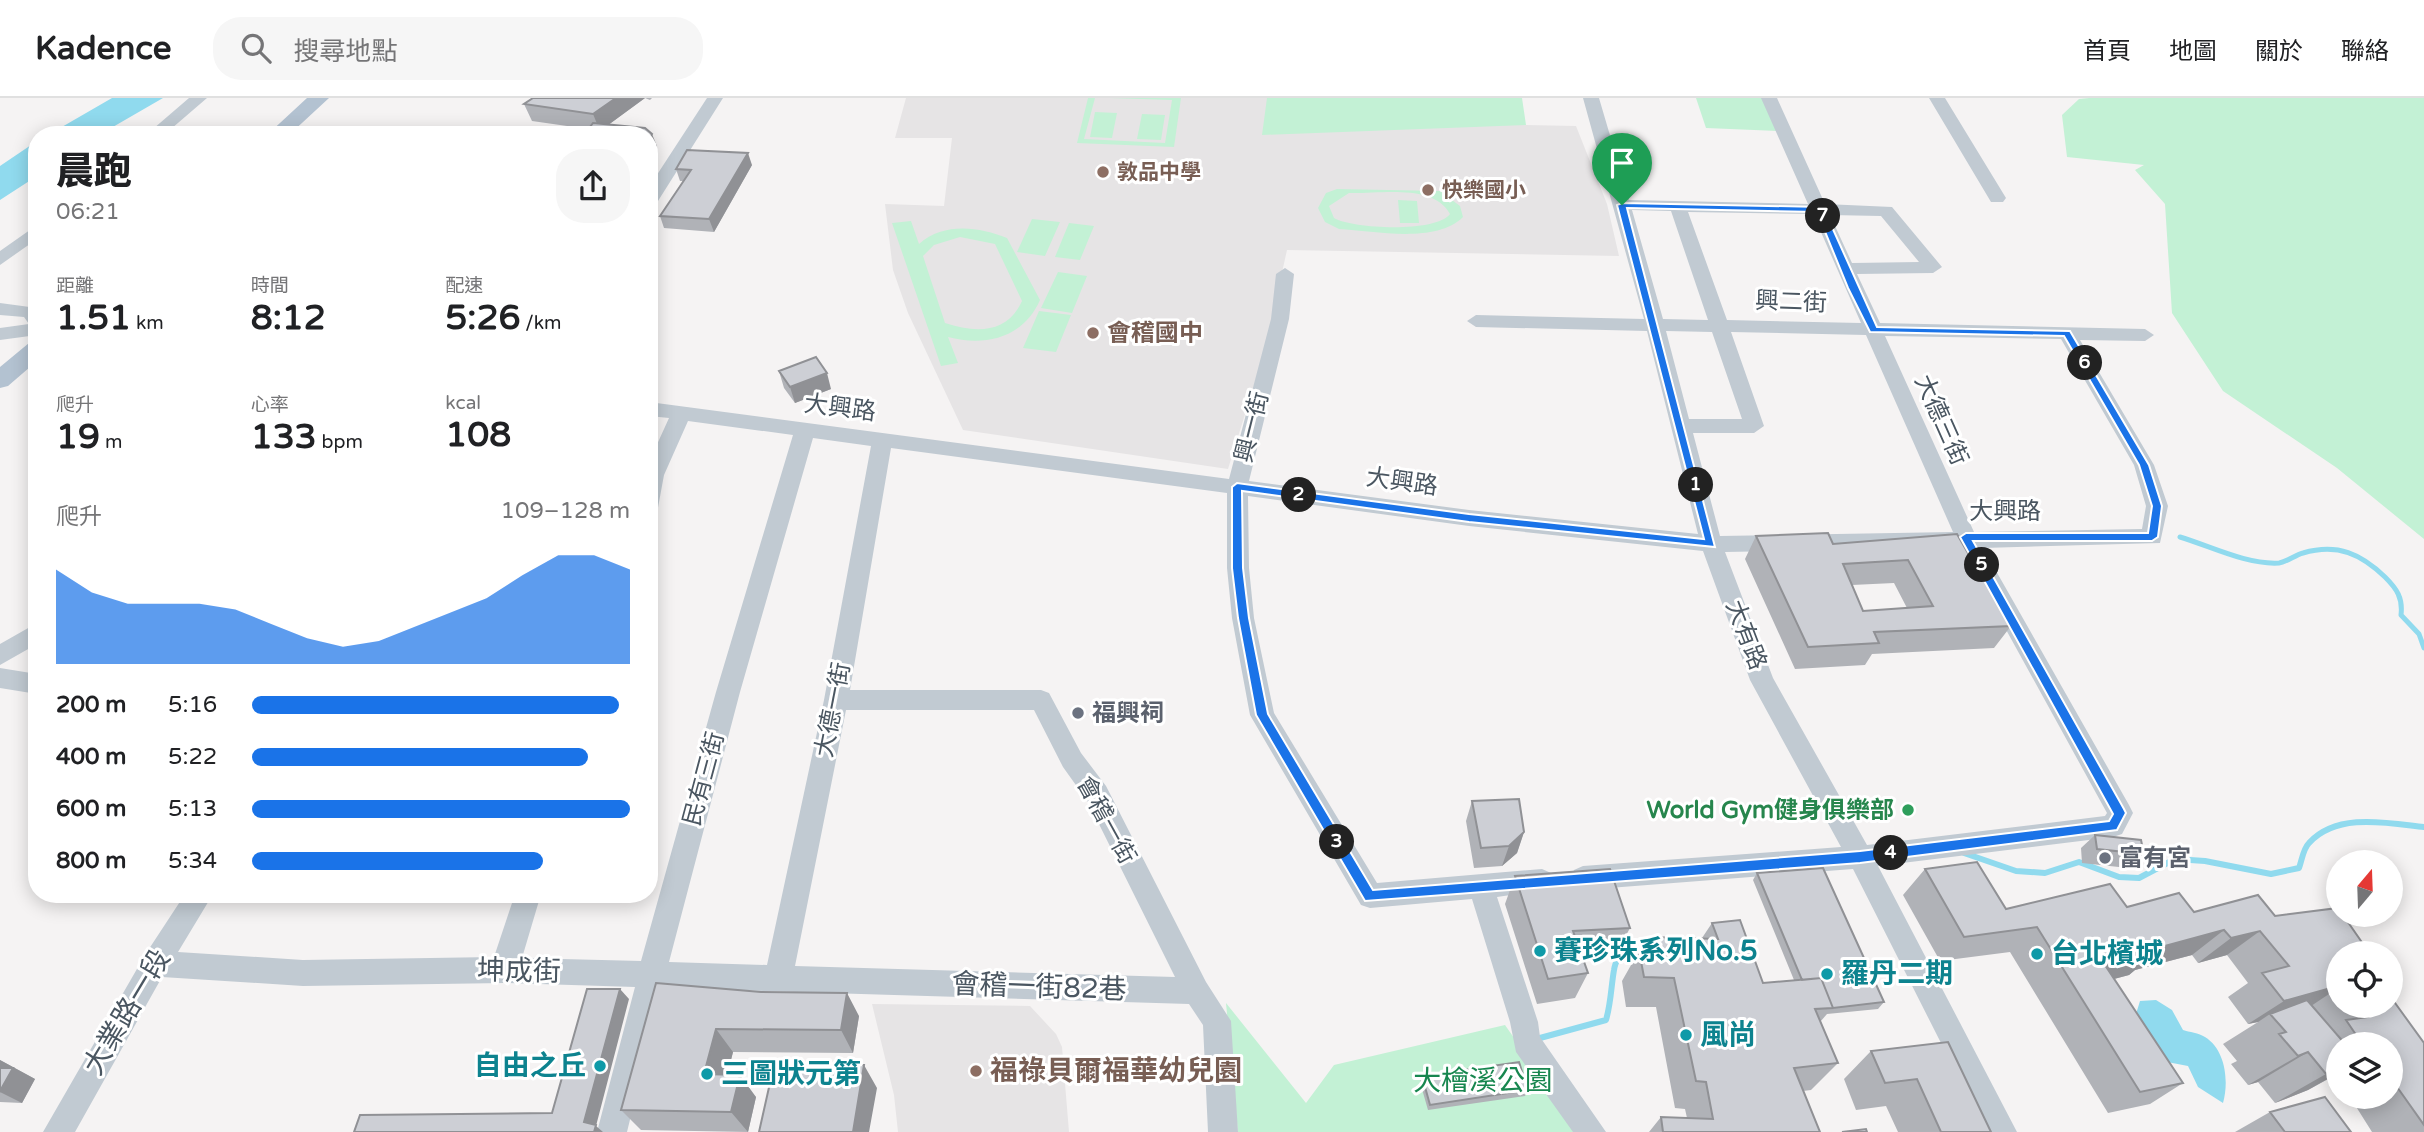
<!DOCTYPE html>
<html lang="zh-TW">
<head>
<meta charset="utf-8">
<style>
	body { margin:0; font-family:"Varela Round","Noto Sans TC",sans-serif; background:#f6f6f6; color:#202124; height:100vh; display:flex; flex-direction:column; font-size:26px; white-space:nowrap }
	* { box-sizing:border-box; margin:0 }
	p { font-size:23px; color:#757577 }
	.icon { flex:none; width:38px; height:38px; fill:none; stroke:currentColor; stroke-width:2; stroke-linecap:round; stroke-linejoin:round }
	.map { position:relative; flex:1; overflow:hidden }
	.drawer { position:absolute; left:28px; top:28px; width:630px; height:777px; display:flex; flex-direction:column; background:#fff; border-radius:28px; box-shadow:0 4px 18px #0003 }
	.drawer>* { flex:none }
	.needle { width:46px; rotate:19deg }
	.fabs { position:absolute; left:2326px; top:752px; display:grid; gap:14px }
	.fabs a { display:grid; place-items:center; width:77px; height:77px; border-radius:50%; background:#fff; box-shadow:0 4px 18px #0003; font-size:35px }
	.pin { position:absolute; display:grid; place-items:center; width:60px; height:60px; color:#fff; margin:-72px -30px; border-radius:50% 50% 50% 0; rotate:-45deg; box-shadow:0 0 7px #0007 }
	.pin .icon { rotate:45deg }
	.km { position:absolute; width:35px; height:35px; margin:-18px; border-radius:50%; background:#222; color:#fff; font-size:19px; line-height:35px; text-align:center }
	.round { display:grid; place-items:center; flex:none; width:74px; height:74px; border-radius:28px; background:#f6f6f6 }
	.overview { display:flex; align-items:center; justify-content:space-between; height:119px; padding:0 28px }
	h1 { font-size:38px; font-weight:800; line-height:52px }
	.metrics { display:grid; grid-template-columns:repeat(3,1fr); gap:10px; height:119px; padding:7px 28px }
	.metrics div { display:grid; align-content:center }
	.metrics b { font-size:35px; font-weight:800 }
	.metrics small { font-size:19px; font-weight:400 }
	.metrics p { font-size:19px }
	.chart { height:196px; padding:14px 28px }
	.chart p { display:flex; justify-content:space-between }
	.chart svg { width:100%; height:126px; margin-top:7px; fill:#1a73e8; opacity:.7 }
	ul { padding:0 28px; list-style:none; font-size:23px }
	li { display:grid; grid-template-columns:112px 84px 1fr; align-items:center; height:52px }
	li i { height:18px; border-radius:9px; background:#1a73e8 }
	header { display:flex; align-items:center; gap:42px; box-sizing:border-box; height:98px; padding:0 35px; background:#fff; border-bottom:2px solid #e0e0e0 }
	header strong { font-size:33px }
	nav { display:flex; gap:38px; margin-inline-start:auto; font-size:24px }
	.search { width:490px; height:63px; background:#f6f6f6; display:flex; align-items:center; gap:18px; box-sizing:border-box; padding:0 24px; border-radius:28px; color:#757577; font-size:26px }
	.map>svg:first-child { display:block }
	.education { fill:#e6e4e5 }
	.green { fill:#c3f1d5; fill-rule:evenodd }
	.water { fill:#90daee }
	.lines { fill:none; stroke-linecap:round; stroke-linejoin:round }
	.stream-far1 { stroke:#90daee; stroke-width:5 }
	.stream { stroke:#90daee; stroke-width:6 }
	.minor { fill:#c1cad2; fill-rule:evenodd }
	.major { fill:#b3c2d1; fill-rule:evenodd }
	.wall { fill:#b0b2b7; fill-rule:evenodd }
	.shaded-wall { fill:#909195 }
	.building { fill:#cdcfd5; stroke:#909195; stroke-width:2; fill-rule:evenodd }
	.route { fill:#1a73e8; stroke:#fff; stroke-width:2; fill-rule:evenodd }
	.education-dot { fill:#8d6e63; stroke:#fff; stroke-width:2.5 }
	.worship-dot { fill:#6b7280; stroke:#fff; stroke-width:2.5 }
	.leisure-dot { fill:#2e9e5b; stroke:#fff; stroke-width:2.5 }
	.culture-dot { fill:#0f9aa8; stroke:#fff; stroke-width:2.5 }
	.labels { text-anchor:middle; dominant-baseline:central; stroke-width:6; stroke-linejoin:round; paint-order:stroke }
	.far-education-label { font-size:21px; font-weight:bold; fill:#785e54; stroke:#fff; text-anchor:start }
	.street-label { font-size:24px; fill:#4a5661; stroke:#fff }
	.education-label { font-size:24px; font-weight:bold; fill:#785e54; stroke:#fff; text-anchor:start }
	.worship-label { font-size:24px; font-weight:bold; fill:#5b616d; stroke:#fff; text-anchor:start }
	.leisure-label { font-size:24px; font-weight:bold; fill:#27864d; stroke:#fff; text-anchor:end }
	.near-culture-label { font-size:28px; font-weight:bold; fill:#0d838f; stroke:#fff; text-anchor:start }
	.near-street-label { font-size:28px; fill:#4a5661; stroke:#fff }
	.near-education-label { font-size:28px; font-weight:bold; fill:#785e54; stroke:#fff; text-anchor:start }
	.near-park-label { font-size:28px; fill:#17864f; stroke:#fff }
</style>
</head>
<body>
<header>
<strong>Kadence</strong>
<div class="search"><svg class="icon" aria-label="search" viewBox="0 0 24 24"><circle cx="10" cy="10" r="6"/><path d="M15 15l6 6"/></svg>搜尋地點</div>
<nav><a>首頁</a><a>地圖</a><a>關於</a><a>聯絡</a></nav>
</header>
<div class="map">
<svg width="2424" height="1034" viewBox="0 0 2424 1034">
	<rect width="100%" height="100%" fill="#f5f3f3"/>
	<path class="education" d="M906 0H1267L1526 27 1576 28 1607 106 1619 158 1287 152 1264 255 1228 371 963 332 908 215 893 172 885 106 944 108 952 40H895Z
		M872 906 1030 908 1056 936 1062 949 1069 1034H898L894 997Z"/>
	<path class="green" d="M1088 0H1095L1084 41 1165 45 1172 2 1110 0H1181L1174 49 1077 45Z
		M1267 0H1522L1526 27 1262 37Z
		M1696 0H1763L1778 33 1706 30Z
		M2089 0H2424V441L2337 370 2223 293 2172 215 2165 106 2135 72 2144 67 2067 59 2062 17 2079 1Z
		M1095 14 1117 15 1112 40 1090 39Z
		M1142 16 1165 17 1161 42 1137 41Z
		M1337 91 1440 93 1460 108 1463 119C1436 146 1375 133 1339 131L1325 124 1318 110 1326 95ZM1349 95C1379 96 1434 85 1450 116 1436 135 1353 131 1334 120L1329 108Z
		M1398 102 1417 103 1419 125H1400Z
		M1032 121 1060 124 1045 158 1017 154Z
		M911 123 919 146C944 124 979 129 1007 140L1040 202C1024 239 986 249 948 239L958 265 941 268 892 125ZM960 139 995 146 1022 203C1007 236 976 235 945 225L923 158 934 147Z
		M1069 125 1094 128 1080 162 1055 159Z
		M1058 174 1087 178 1072 215 1041 210Z
		M1039 213 1071 217 1056 254 1023 250Z
		M1226 905 1306 1005 1334 967 1505 927 1580 1034H1238Z"/>
	<path class="water" d="M112 0H163L99 37H48Z
		M37 43V78L0 102V68Z
		M2156 902 2172 912 2183 932C2189 934 2199 935 2205 939 2226 952 2229 984 2223 1005L2198 989 2188 968 2162 963 2136 916 2140 903Z"/>
	<g class="lines">
		<path class="stream-far1" d="M2180 439C2210 448 2247 467 2279 465 2287 464 2295 457 2303 455 2338 445 2361 456 2385 479 2397 491 2403 500 2401 517L2419 536 2424 550"/>
		<path class="stream" d="M1964 755 2016 773 2045 775 2079 764 2119 779 2139 780 2175 761 2205 763 2271 776 2299 770C2302 762 2303 751 2309 745 2337 714 2388 725 2424 729
			M1540 940 1606 922C1611 905 1611 889 1614 872 1616 857 1626 855 1623 835"/>
		<path class="minor" d="M189 0H207L164 37H146Z
			M707 0H723L658 103 649 108V89Z
			M1583 0H1599L1629 102 1808 106 1761 0H1777L1825 106 1892 109 1942 169 1933 175 1857 176 1880 225 2145 231 2154 237 2145 243 2080 242 2154 367 2168 408 2160 445 1983 450 2129 707 2133 715 2122 736 2113 739 1878 768 2017 1034H1986L1853 771 1583 792 1574 788 1570 780 1574 772 1583 768 1841 749 1750 582 1703 453 1469 428 1248 398 1249 470 1254 520 1274 615 1377 785 1542 771 1551 775 1555 783 1551 791 1497 799 1538 924 1540 939 1606 1034H1573L1516 954 1510 924 1472 801 1370 810 1361 807 1250 617 1232 520 1227 470V395L891 350 850 592H1041L1049 595 1081 655 1106 688 1206 884 1231 923 1238 1034H1208L1203 927 1189 906 662 890 627 1034H597L635 889 504 885 303 888 162 879 75 1034H43L145 857 185 796H213L178 854 303 862 494 859 515 796H541L522 860 641 863 716 594 793 337 688 323 664 377 657 415 649 418V364L669 320 649 318V304L1229 381 1271 221 1276 176 1285 170 1294 176 1289 221 1249 383 1469 412 1698 436 1647 233 1476 229 1467 223 1476 217 1644 221ZM1632 112 1671 113 1708 222 1663 221ZM1688 114 1813 116 1861 225 1727 222ZM1830 117 1881 118 1919 164 1852 165ZM1666 233 1712 234 1742 321H1689ZM1731 234 1866 237 1953 434 1720 438 1693 335H1754L1764 328ZM1885 238 2061 241 2134 367 2146 408 2142 431 1974 434ZM813 340 871 348 824 602 767 867 669 864 740 594ZM1961 450 2107 715 2105 718 1867 747 1773 580 1725 454ZM846 612H1034L1063 669 1088 704 1175 879 795 868Z
			M1929 0H1945L2006 100 2003 104H1991Z
			M37 127V141L0 167V153Z
			M0 205 37 210V237L0 242V230L29 226 24 219 0 217Z
			M37 525V546L0 567V546Z
			M0 570 37 576V596L0 590Z"/>
		<path class="major" d="M307 0H329L289 37H267Z
			M37 242V263L8 288 0 290V269L29 245Z"/>
	</g>
	<path class="wall" d="M533 0H652L650 2 645 0 608 27 657 48 588 31 532 23 524 6Z
		M752 67 714 134 664 130 660 118 683 83H680L676 71Z
		M779 273 831 291 795 305 784 290Z
		M1756 438 1833 446 1969 457 2005 506 2001 511 2011 528 1994 550 1872 556 1865 567 1795 571 1745 461ZM1894 485 1907 510 1863 513 1852 487Z
		M1472 703 1524 734 1517 755 1502 768 1474 770 1466 723Z
		M2095 737 2144 756 2128 770 2082 765 2081 750Z
		M1925 771 2006 811 2127 809 2275 818 2338 856V908H2390L2424 945V1034H2372L2350 999H2390V947H2338V982L2336 978 2332 979 2308 992 2275 1005 2258 984 2248 987 2231 966 2237 963 2223 946 2258 924 2248 926 2228 899 2248 885 2227 857 2198 865 2192 857 2135 872 2129 877 2114 881 2183 985 2150 1006 2108 1015 2010 854 1940 863 1903 797Z
		M1757 775 1884 904 1878 911 1827 916 1820 924 1838 965 1811 992 1803 993 1820 1034H1649L1661 1019 1687 1020 1685 1011 1675 1010 1656 909H1626L1622 883 1639 853H1641L1649 839 1702 840 1712 825 1763 885 1794 882 1753 782Z
		M1515 778 1630 830 1616 856 1582 858 1588 875 1575 900 1537 906 1505 806Z
		M656 885 859 918 853 955 733 954 727 977 756 999 748 1034 641 1032 621 1012Z
		M1948 944 1991 1034H1898L1886 1008 1856 1012 1844 981 1871 953Z
		M0 962 35 981 22 1005 0 1004Z
		M1422 978 1528 992 1525 998 1428 1012 1420 984Z
		M2270 1014 2351 1034H2235Z"/>
	<path class="shaded-wall" d="M616 0H645L600 33 593 16Z
		M652 36 657 48 649 60V41Z
		M748 55 752 67 714 134 709 121Z
		M827 275 831 291 795 305 790 289Z
		M1524 734 1517 755 1502 768 1509 748Z
		M2224 832 2192 857 2135 872 2129 877 2076 891 2105 867 2157 850Z
		M2260 833 2227 857 2198 865 2231 840Z
		M2338 888V890L2308 910 2270 916 2258 924 2248 926 2284 903Z
		M620 891 629 901 596 1028 603 1034H594L584 1024Z
		M847 895 859 918 853 955 841 932Z
		M716 931 733 954 722 998 704 976Z
		M2308 954 2258 984 2248 987 2298 958Z
		M0 962 35 981 22 1005 0 994Z
		M864 967 877 990 869 1034H853Z
		M2338 971V975L2308 992 2275 1005 2326 976Z
		M740 977 756 999 748 1034 731 1014Z"/>
	<path class="building" d="M533 0H616L593 16 524 6Z
		M593 25 645 30 652 36 649 41V37H584Z
		M687 52 748 55 709 121 660 118 691 72 676 71Z
		M816 259 827 275 790 289 779 273Z
		M1828 435 1833 446 1957 436 1969 457 1975 456 2005 506 1999 507 2011 528 1874 534 1879 545 1808 549 1756 438ZM1908 462 1933 508 1863 513 1843 466Z
		M1519 701 1524 734 1509 748 1481 750 1472 703Z
		M2095 737 2141 742 2144 756 2097 751Z
		M1977 764 2006 811 2110 786 2127 809 2179 795 2194 814 2258 797 2275 818 2338 810V817H2343L2370 856H2338V888L2284 903 2262 875 2289 868 2260 833 2231 840 2224 832 2157 850 2159 853 2105 867 2183 985 2140 994 2037 829 1964 839 1925 771Z
		M1823 770 1884 904 1833 910 1821 880 1802 882 1757 775Z
		M1610 771 1630 830 1573 833 1588 875 1548 881 1515 778Z
		M1740 822 1763 885 1821 880 1833 910 1815 911 1838 965 1794 970 1820 1034H1663L1661 1019 1713 1021 1706 984 1696 983 1674 880 1644 879 1639 853H1651L1649 839 1718 841 1712 825Z
		M656 885 761 894 847 895 841 932 716 931 704 976 740 977 731 1014 621 1012Z
		M587 891H620L584 1024 596 1027 594 1034H354L360 1017 552 1015Z
		M2390 898 2424 945V1027L2390 979V947H2363L2346 922 2368 919 2361 908H2390Z
		M2307 902 2346 947H2338V971L2326 976 2308 954 2298 958 2279 936 2286 934 2270 916Z
		M1948 944 1991 1034H1941L1917 981 1885 985 1871 953Z
		M1519 964 1528 992 1430 1007 1422 978Z
		M774 967H864L853 1034H759Z
		M0 970H13L0 993Z
		M2325 999 2351 1034H2285L2270 1014Z
		M1866 1031 1867 1034H1842Z"/>
	<path class="route" d="M1622 105 1823 109 1877 229 2070 233 2149 367 2162 408 2158 439 2152 443H1973L2124 711 2126 715 2117 732 1860 765 1365 803 1256 617 1238 520 1232 470V389L1237 385 1469 416 1704 441 1617 107ZM1627 110 1817 114 1848 190 1870 234 2064 238 2139 367 2152 408 2148 435H1966L1960 439 2113 716 2109 723 1860 753 1373 792 1268 616 1249 520 1243 470 1242 393 1469 424 1715 449Z"/>
	<g class="education-dot">
		<circle cx="1103" cy="74" r="7"/>
		<circle cx="1428" cy="92" r="7"/>
		<circle cx="1093" cy="235" r="7"/>
		<circle cx="976" cy="973" r="7"/>
	</g>
	<g class="worship-dot">
		<circle cx="1078" cy="615" r="7"/>
		<circle cx="2105" cy="760" r="7"/>
	</g>
	<circle class="leisure-dot" cx="1908" cy="712" r="7"/>
	<g class="culture-dot">
		<circle cx="1540" cy="853" r="7"/>
		<circle cx="2037" cy="856" r="7"/>
		<circle cx="1827" cy="876" r="7"/>
		<circle cx="1686" cy="937" r="7"/>
		<circle cx="600" cy="968" r="7"/>
		<circle cx="707" cy="976" r="7"/>
	</g>
	<g class="labels">
		<g class="far-education-label">
			<text x="1117" y="74">敦品中學</text>
			<text x="1442" y="92">快樂國小</text>
		</g>
		<g class="street-label">
			<text transform="translate(1791 204) rotate(2)">興二街</text>
			<text transform="translate(840 310) rotate(7)">大興路</text>
			<text transform="translate(1941 322) rotate(66)">大德三街</text>
			<text transform="translate(1252 329) rotate(-76)">興一街</text>
			<text transform="translate(1402 384) rotate(8)">大興路</text>
			<text x="2005" y="413">大興路</text>
			<text transform="translate(1746 537) rotate(69)">大有路</text>
			<text transform="translate(833 612) rotate(-79)">大德一街</text>
			<text transform="translate(704 681) rotate(-75)">民有三街</text>
			<text transform="translate(1106 722) rotate(61)">會稽一街</text>
		</g>
		<g class="education-label">
			<text x="1107" y="235">會稽國中</text>
		</g>
		<g class="worship-label">
			<text x="1092" y="615">福興祠</text>
			<text x="2119" y="760">富有宮</text>
		</g>
		<g class="leisure-label">
			<text x="1894" y="712">World Gym健身俱樂部</text>
		</g>
		<g class="near-culture-label">
			<text x="1554" y="853">賽珍珠系列No.5</text>
			<text x="2051" y="856">台北檳城</text>
			<text x="1841" y="876">羅丹二期</text>
			<text x="1700" y="937">風尚</text>
			<text x="586" y="968" text-anchor="end">自由之丘</text>
			<text x="721" y="976">三圖狀元第</text>
		</g>
		<g class="near-street-label">
			<text transform="translate(519 873) rotate(1)">坤成街</text>
			<text transform="translate(1039 889) rotate(2)">會稽一街82巷</text>
			<text transform="translate(127 914) rotate(-59)">大業路一段</text>
		</g>
		<g class="near-education-label">
			<text x="990" y="973">福祿貝爾福華幼兒園</text>
		</g>
		<g class="near-park-label">
			<text x="1483" y="983">大檜溪公園</text>
		</g>
	</g>
</svg>
<div class="fabs">
<a><svg class="needle" viewBox="-14 -14 28 28"><path d="M0-13l5 13h-10z" fill="#e53935"/><path d="M0 13l5-13h-10z" fill="#757577"/></svg></a>
<a><svg class="icon" aria-label="locate" viewBox="0 0 24 24"><circle cx="12" cy="12" r="6"/><path d="M12 2v4M12 18v4M2 12h4M18 12h4"/></svg></a>
<a><svg class="icon" aria-label="layers" viewBox="0 0 24 24"><path d="M12 4l9 5-9 5-9-5zM3 14l9 5 9-5"/></svg></a>
</div>
<div class="pin" style="left:1622px;top:107px;background:#1e9e55"><svg class="icon" aria-label="arrive" viewBox="0 0 24 24"><path d="M6 21V4h12l-3 4 3 4H6"/></svg></div>
<b class="km" style="left:1696px;top:387px">1</b>
<b class="km" style="left:1299px;top:397px">2</b>
<b class="km" style="left:1337px;top:744px">3</b>
<b class="km" style="left:1891px;top:755px">4</b>
<b class="km" style="left:1982px;top:467px">5</b>
<b class="km" style="left:2085px;top:265px">6</b>
<b class="km" style="left:1823px;top:118px">7</b>
<section class="drawer">
<div class="overview"><div><h1>晨跑</h1><p>06:21</p></div><a class="round"><svg class="icon" aria-label="share" viewBox="0 0 24 24"><path d="M12 15V3M7 8l5-5 5 5M5 13v7h14v-7"/></svg></a></div>
<div class="metrics">
<div><p>距離</p><b>1.51<small> km</small></b></div>
<div><p>時間</p><b>8:12</b></div>
<div><p>配速</p><b>5:26<small> /km</small></b></div>
</div>
<div class="metrics">
<div><p>爬升</p><b>19<small> m</small></b></div>
<div><p>心率</p><b>133<small> bpm</small></b></div>
<div><p>kcal</p><b>108</b></div>
</div>
<div class="chart"><p><span>爬升</span>109–128 m</p>
<svg viewBox="0 0 160 44" preserveAspectRatio="none"><path d="M0 44V11L10 19L20 23L30 23L40 23L50 25L60 30L70 35L80 38L90 36L100 31L110 26L120 21L130 13L140 6L150 6L160 11V44z"/></svg>
</div>
<ul>
<li><b>200 m</b>5:16<i style="width:97%"></i></li>
<li><b>400 m</b>5:22<i style="width:89%"></i></li>
<li><b>600 m</b>5:13<i style="width:100%"></i></li>
<li><b>800 m</b>5:34<i style="width:77%"></i></li>
</ul>
</section>
</div>
</body>
</html>
